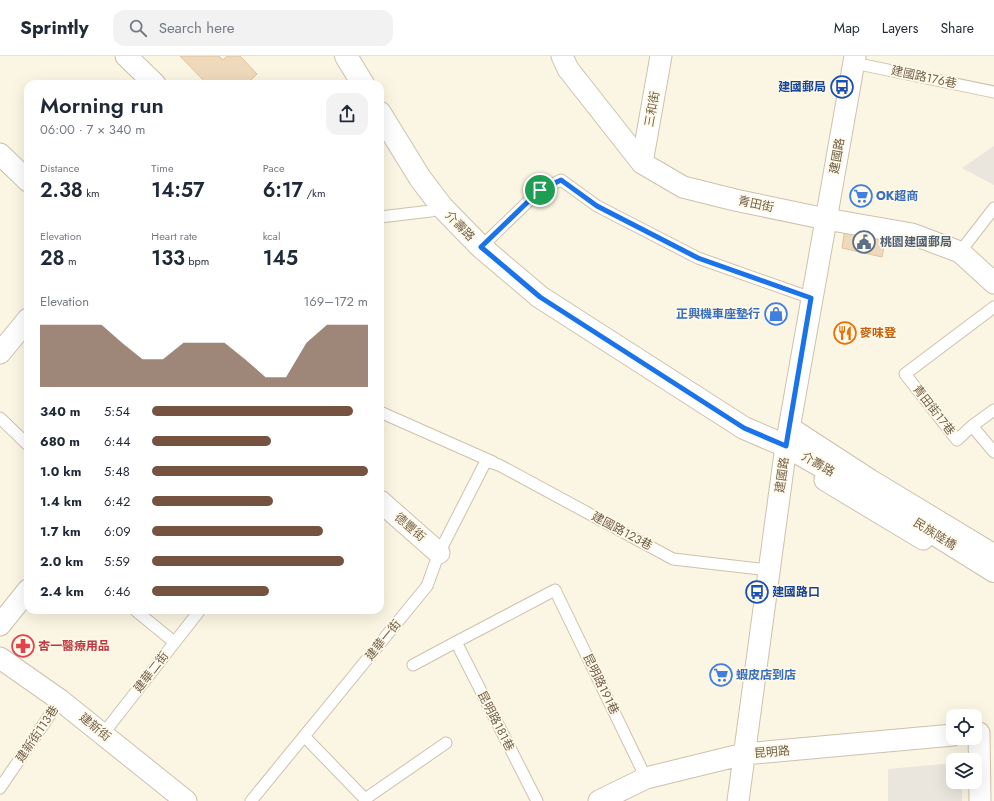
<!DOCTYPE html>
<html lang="en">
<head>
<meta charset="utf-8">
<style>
	body { margin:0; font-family:Jost,"Noto Sans TC",sans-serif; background:#f2f2f3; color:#1f2937; height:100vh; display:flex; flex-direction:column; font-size:15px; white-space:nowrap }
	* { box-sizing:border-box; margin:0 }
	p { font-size:13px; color:#747a83 }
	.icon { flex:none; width:22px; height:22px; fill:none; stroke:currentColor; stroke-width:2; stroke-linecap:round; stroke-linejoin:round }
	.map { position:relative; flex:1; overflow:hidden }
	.drawer { position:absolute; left:24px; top:24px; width:360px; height:534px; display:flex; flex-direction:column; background:#fff; border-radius:12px; box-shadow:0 4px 16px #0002 }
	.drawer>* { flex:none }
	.controls { position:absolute; left:946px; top:653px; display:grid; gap:8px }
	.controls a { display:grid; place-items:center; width:36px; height:36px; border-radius:8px; background:#fff; box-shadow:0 4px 16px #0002; font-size:20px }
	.pin { position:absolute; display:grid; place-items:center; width:34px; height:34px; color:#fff; margin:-17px; border:2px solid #fff; border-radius:50%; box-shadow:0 1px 4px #0007 }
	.round { display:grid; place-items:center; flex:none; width:42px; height:42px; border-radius:12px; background:#f2f2f3 }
	.summary { display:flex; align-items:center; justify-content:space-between; height:68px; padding:0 16px }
	h1 { font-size:22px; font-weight:600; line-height:30px }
	.figures { display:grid; grid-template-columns:repeat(3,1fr); gap:6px; height:68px; padding:4px 16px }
	.figures div { display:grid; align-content:center }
	.figures b { font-size:20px; font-weight:600 }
	.figures small { font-size:11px; font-weight:400 }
	.figures p { font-size:11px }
	.chart { height:112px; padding:8px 16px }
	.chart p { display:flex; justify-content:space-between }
	.chart svg { width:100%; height:72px; margin-top:4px; fill:#765340; opacity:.7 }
	ul { padding:0 16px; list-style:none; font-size:13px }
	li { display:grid; grid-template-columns:64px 48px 1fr; align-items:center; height:30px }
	li i { height:10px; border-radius:5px; background:#765340 }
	header { display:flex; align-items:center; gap:24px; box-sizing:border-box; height:56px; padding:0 20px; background:#fff; border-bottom:1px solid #e0e1e3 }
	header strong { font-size:19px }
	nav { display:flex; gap:22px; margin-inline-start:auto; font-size:14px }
	.search { width:280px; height:36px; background:#f2f2f3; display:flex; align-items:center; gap:10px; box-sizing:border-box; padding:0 14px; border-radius:12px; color:#747a83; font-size:15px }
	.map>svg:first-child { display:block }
	.industrial { fill:#eae6dd }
	.building { fill:#efd9bb; stroke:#e1c29c }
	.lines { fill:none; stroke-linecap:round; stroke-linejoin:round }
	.service-casing { stroke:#cec1ad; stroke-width:13 }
	.minor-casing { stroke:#cec1ad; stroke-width:23 }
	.tertiary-casing { stroke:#cec1ad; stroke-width:24 }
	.service { stroke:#fff; stroke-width:11 }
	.minor { stroke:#fff; stroke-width:21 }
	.tertiary { stroke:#fff; stroke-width:22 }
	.route-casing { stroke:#fff; stroke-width:8 }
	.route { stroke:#1a73e8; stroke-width:5 }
	.labels { text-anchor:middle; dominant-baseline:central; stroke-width:3.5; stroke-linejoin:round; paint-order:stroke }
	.street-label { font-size:12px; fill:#725f4a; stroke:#fef9e8 }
	.transit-label { font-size:12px; font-weight:bold; fill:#164399; stroke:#fef9e8; text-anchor:end }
	.shop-label { font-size:12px; font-weight:bold; fill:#366cbe; stroke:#fef9e8; text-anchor:start }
	.service-label { font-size:12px; font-weight:bold; fill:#4e5e75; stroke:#fef9e8; text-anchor:start }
	.food-label { font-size:12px; font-weight:bold; fill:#c56008; stroke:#fef9e8; text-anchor:start }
	.health-label { font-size:12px; font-weight:bold; fill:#be3a42; stroke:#fef9e8; text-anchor:start }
</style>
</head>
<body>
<header>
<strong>Sprintly</strong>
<div class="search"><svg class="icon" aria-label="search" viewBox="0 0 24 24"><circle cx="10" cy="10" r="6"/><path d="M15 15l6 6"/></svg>Search here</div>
<nav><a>Map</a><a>Layers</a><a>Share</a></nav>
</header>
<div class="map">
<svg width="994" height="745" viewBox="0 0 994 745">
	<rect width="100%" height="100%" fill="#fbf6e3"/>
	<path class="industrial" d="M994 90V129L962 112Z
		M953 707V726H962V745H888V713Z"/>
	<path class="building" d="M180 0H219L223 4 227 0H240L257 18 247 28H207Z
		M845 173 886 180 882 201 842 192Z"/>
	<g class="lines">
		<g class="service-casing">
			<path id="service" d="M854 7 994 36
				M380 161 431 155 442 151
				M481 191 540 134 561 124 597 150 698 202 811 242
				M960 196 994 152
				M994 251 905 318 957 384 972 370 994 396
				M380 356 493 406
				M0 362 28 389
				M972 370 994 354
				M135 554 174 586
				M456 586 537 745
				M413 609 456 586 555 534 646 722
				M103 678 200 554
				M304 680 365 743 446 687
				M0 732 60 644
				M251 745 427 530 439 497 486 405 499 409 673 503 769 514"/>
		</g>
		<g class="minor-casing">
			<path id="minor" d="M126 0 155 28
				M562 0 568 13 642 107 683 131 735 144 826 163 912 178 960 196 994 227
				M0 98 28 125
				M642 107 661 0
				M0 297 28 263
				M790 372 870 424 994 499
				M825 424 923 483
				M380 445 439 497
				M0 569 28 534
				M0 602 60 644 186 745
				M979 677 980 745
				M599 745 646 722 744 698 953 679
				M738 745 786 390 855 0"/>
		</g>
		<g class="tertiary-casing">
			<path id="tertiary" d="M346 0 363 28
				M380 57 420 122 442 151 481 191 540 241 744 372 786 390 877 442 994 515"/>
		</g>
		<use href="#service" class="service"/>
		<use href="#minor" class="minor"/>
		<use href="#tertiary" class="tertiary"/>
	</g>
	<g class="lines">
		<g class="route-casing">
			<path id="route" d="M561 124 597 150 698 202 811 242 786 390 744 372 540 241 481 191 540 134Z"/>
		</g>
		<use href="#route" class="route"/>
	</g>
	<defs>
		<g id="bus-ring" transform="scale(1.15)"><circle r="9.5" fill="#fef9e8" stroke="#1a4fb4" stroke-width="1.5"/><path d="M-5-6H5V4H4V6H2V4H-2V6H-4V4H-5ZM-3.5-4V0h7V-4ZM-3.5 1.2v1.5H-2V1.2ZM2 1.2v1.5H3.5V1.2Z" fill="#1a4fb4"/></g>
		<g id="supermarket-ring" transform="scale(1.15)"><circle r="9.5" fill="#fef9e8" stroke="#3f7fe0" stroke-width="1.5"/><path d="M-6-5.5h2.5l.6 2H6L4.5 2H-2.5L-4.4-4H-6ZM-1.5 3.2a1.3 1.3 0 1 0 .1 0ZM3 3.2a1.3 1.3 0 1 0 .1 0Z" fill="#3f7fe0"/></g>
		<g id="civic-ring" transform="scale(1.15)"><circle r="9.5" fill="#fef9e8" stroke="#5c6f8a" stroke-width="1.5"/><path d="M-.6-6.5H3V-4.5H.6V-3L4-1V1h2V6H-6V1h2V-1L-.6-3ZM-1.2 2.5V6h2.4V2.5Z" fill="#5c6f8a"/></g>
		<g id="shop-ring" transform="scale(1.15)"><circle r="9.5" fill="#fef9e8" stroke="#3f7fe0" stroke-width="1.5"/><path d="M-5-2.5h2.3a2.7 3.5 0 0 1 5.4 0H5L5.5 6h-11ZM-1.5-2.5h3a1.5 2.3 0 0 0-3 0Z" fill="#3f7fe0"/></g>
		<g id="restaurant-ring" transform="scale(1.15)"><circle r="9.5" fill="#fef9e8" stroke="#e8710a" stroke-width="1.5"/><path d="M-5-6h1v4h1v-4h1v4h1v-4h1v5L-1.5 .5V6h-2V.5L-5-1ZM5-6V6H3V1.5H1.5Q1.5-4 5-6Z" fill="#e8710a"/></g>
		<g id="pharmacy-ring" transform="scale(1.15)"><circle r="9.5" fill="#fef9e8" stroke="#e0444e" stroke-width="1.5"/><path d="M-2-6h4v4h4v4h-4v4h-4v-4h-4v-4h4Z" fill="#e0444e"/></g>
	</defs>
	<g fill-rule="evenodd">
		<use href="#bus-ring" x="842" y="31"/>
		<use href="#supermarket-ring" x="861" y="140"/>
		<use href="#civic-ring" x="864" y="186"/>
		<use href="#shop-ring" x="776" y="258"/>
		<use href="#restaurant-ring" x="845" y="277"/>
		<use href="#bus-ring" x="757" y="536"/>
		<use href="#pharmacy-ring" x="23" y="590"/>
		<use href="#supermarket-ring" x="721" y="619"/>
	</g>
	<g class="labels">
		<g class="street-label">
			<text transform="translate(924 21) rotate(12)">建國路176巷</text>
			<text transform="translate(652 53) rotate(-80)">三和街</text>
			<text transform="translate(837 100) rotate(-80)">建國路</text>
			<text transform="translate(756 148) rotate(12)">青田街</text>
			<text transform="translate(460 170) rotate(46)">介壽路</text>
			<text transform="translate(934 354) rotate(52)">青田街17巷</text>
			<text transform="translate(818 408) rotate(30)">介壽路</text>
			<text transform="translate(782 419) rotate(-82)">建國路</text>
			<text transform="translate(410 471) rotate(41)">德豐街</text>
			<text transform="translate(622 475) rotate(28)">建國路123巷</text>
			<text transform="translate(935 478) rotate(32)">民族陸橋</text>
			<text transform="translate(383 584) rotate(-51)">建華一街</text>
			<text transform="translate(151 616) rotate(-52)">建華二街</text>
			<text transform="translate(601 628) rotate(64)">昆明路191巷</text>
			<text transform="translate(496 665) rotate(63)">昆明路181巷</text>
			<text transform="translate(95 671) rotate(39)">建新街</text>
			<text transform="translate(37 678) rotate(-56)">建新街113巷</text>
			<text transform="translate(772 696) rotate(-5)">昆明路</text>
		</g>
		<g class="transit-label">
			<text x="826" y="31">建國郵局</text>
			<text x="772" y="536" text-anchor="start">建國路口</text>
		</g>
		<g class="shop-label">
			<text x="876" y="140">OK超商</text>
			<text x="760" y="258" text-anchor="end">正興機車座墊行</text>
			<text x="736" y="619">蝦皮店到店</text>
		</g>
		<g class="service-label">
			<text x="880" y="186">桃園建國郵局</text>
		</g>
		<g class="food-label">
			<text x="860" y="277">麥味登</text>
		</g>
		<g class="health-label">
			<text x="38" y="590">杏一醫療用品</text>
		</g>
	</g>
</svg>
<div class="controls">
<a><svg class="icon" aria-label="locate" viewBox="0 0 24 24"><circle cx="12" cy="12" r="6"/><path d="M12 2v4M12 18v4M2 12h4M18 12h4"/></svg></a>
<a><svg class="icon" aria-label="layers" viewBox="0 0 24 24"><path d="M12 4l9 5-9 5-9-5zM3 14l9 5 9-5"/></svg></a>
</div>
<div class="pin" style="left:540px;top:134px;background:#1e9e55"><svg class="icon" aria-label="arrive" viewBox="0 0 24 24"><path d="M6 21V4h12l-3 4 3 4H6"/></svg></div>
<section class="drawer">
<div class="summary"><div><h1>Morning run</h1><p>06:00 · 7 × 340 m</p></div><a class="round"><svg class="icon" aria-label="share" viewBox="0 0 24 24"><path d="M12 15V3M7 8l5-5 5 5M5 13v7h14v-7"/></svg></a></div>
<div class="figures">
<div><p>Distance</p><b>2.38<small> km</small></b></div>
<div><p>Time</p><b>14:57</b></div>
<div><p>Pace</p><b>6:17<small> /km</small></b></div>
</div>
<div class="figures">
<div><p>Elevation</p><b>28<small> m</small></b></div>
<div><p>Heart rate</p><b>133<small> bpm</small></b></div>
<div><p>kcal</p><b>145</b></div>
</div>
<div class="chart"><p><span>Elevation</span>169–172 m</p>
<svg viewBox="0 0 160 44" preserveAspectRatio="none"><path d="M0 44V6L10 6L20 6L30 6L40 17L50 27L60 27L70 17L80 17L90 17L100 27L110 38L120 38L130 17L140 6L150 6L160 6V44z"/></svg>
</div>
<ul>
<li><b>340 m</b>5:54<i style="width:93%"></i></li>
<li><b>680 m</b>6:44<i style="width:55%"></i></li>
<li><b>1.0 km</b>5:48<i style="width:100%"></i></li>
<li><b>1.4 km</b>6:42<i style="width:56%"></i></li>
<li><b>1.7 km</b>6:09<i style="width:79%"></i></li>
<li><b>2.0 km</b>5:59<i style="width:89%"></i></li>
<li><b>2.4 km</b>6:46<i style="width:54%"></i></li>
</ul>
</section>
</div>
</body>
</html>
